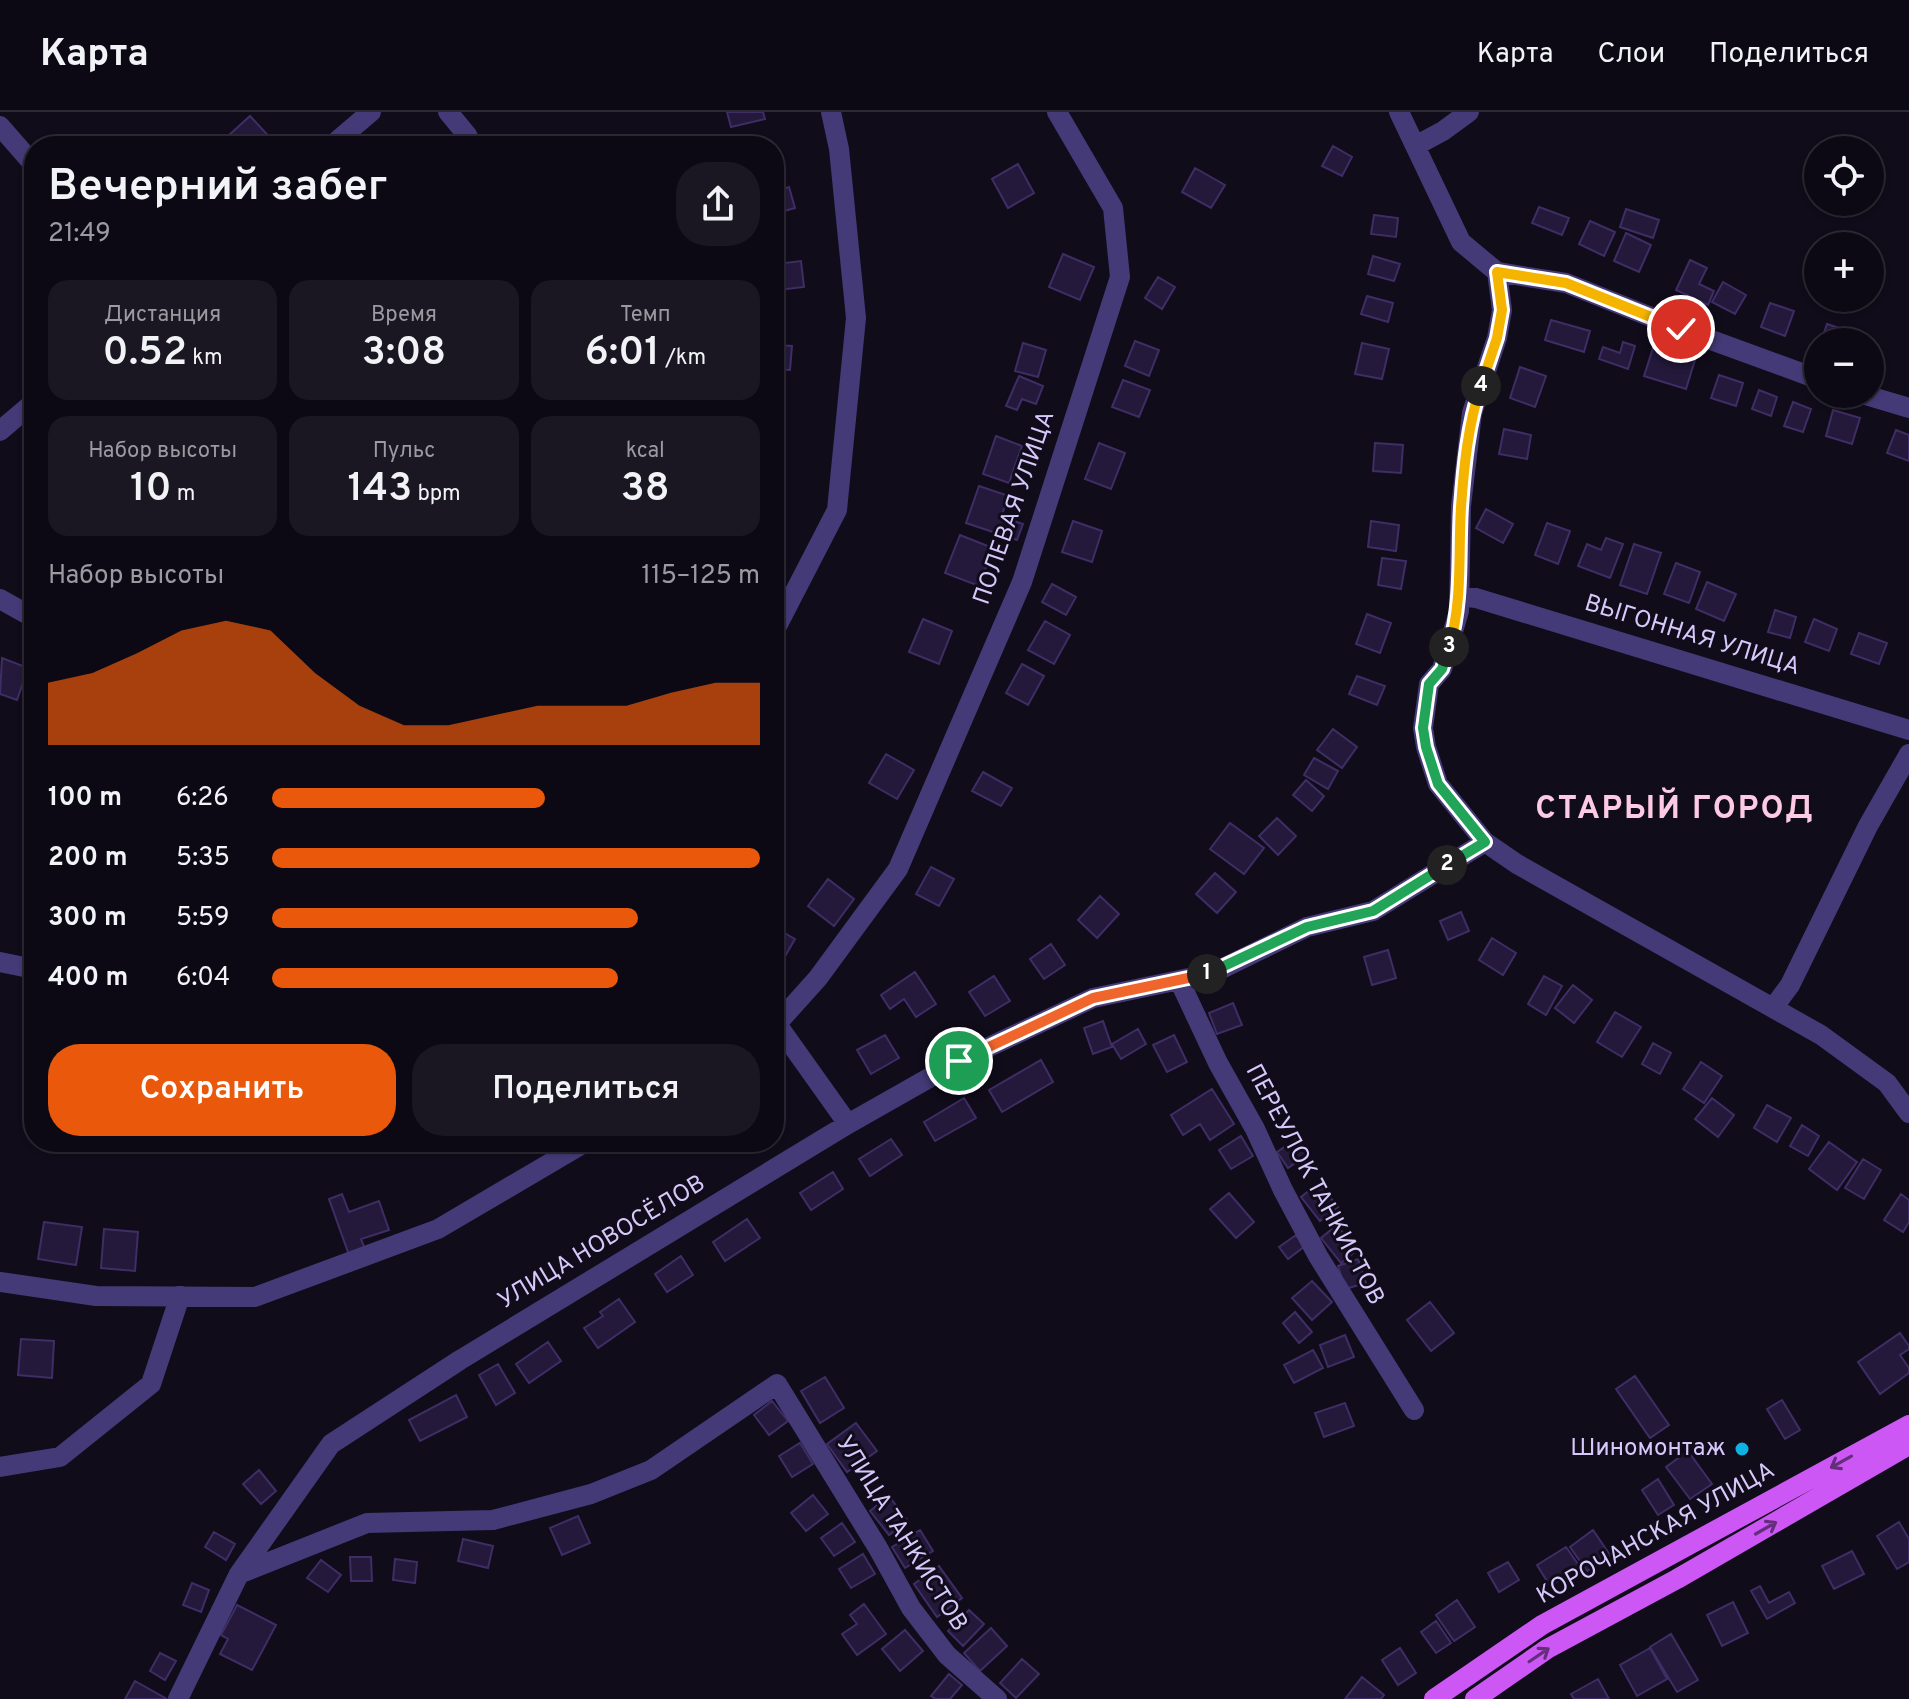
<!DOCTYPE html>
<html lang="ru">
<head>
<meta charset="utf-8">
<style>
	body { margin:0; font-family:Overpass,sans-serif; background:#1a1722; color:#f1f3f6; height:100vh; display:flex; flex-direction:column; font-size:30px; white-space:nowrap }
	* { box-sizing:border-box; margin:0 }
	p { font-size:26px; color:#9a9aa0 }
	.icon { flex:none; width:44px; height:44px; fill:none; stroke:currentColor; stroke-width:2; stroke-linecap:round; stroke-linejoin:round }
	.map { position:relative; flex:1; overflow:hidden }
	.sheet { position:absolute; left:24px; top:24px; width:760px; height:1016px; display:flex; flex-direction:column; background:#0c0914; border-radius:32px; box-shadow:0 2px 6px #0004,0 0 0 2px #2c2a34 }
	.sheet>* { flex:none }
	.controls { position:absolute; left:1804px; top:24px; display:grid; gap:16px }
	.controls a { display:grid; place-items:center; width:80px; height:80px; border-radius:50%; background:#0c0914; box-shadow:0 2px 6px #0004,0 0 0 2px #2c2a34; font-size:40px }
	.pin { position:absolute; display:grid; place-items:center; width:68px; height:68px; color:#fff; margin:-34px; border:4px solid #fff; border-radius:50%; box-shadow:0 2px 8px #0007 }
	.km { position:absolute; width:40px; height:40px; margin:-20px; border-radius:50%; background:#222; color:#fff; font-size:22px; line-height:40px; text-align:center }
	.round { display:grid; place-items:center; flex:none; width:84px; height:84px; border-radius:32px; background:#1a1722 }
	.summary { display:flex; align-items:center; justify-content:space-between; height:136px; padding:0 24px }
	h1 { font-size:44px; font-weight:600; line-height:60px }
	.stats { display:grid; grid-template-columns:repeat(3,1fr); gap:12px; height:136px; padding:8px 24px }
	.stats div { display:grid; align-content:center; border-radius:20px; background:#1a1722; text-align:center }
	.stats b { font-size:40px; font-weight:600 }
	.stats small { font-size:22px; font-weight:400 }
	.stats p { font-size:22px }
	.chart { height:224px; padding:16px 24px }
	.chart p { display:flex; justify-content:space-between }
	.chart svg { width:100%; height:144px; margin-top:8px; fill:#ea580c; opacity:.7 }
	.action { display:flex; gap:16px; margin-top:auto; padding:16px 24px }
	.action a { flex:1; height:92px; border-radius:32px; background:#ea580c; color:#fff; font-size:32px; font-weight:600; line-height:92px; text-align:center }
	.action a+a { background:#1a1722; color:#f1f3f6 }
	ul { padding:0 24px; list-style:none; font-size:26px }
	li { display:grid; grid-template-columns:128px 96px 1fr; align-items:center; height:60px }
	li i { height:20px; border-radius:10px; background:#ea580c }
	header { display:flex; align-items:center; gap:48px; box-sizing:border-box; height:112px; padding:0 40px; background:#0c0914; border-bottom:2px solid #2c2a34 }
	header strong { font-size:38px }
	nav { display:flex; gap:44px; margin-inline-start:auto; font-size:28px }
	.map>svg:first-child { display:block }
	.building { fill:#24193a; stroke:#3f2d65; stroke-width:2 }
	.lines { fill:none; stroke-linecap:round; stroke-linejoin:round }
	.minor { stroke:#443a77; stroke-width:20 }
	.major { stroke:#cd57f4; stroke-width:20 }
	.oneway { stroke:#652e7c }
	.split-1-casing { stroke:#fff; stroke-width:16 }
	.split-2-casing { stroke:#fff; stroke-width:16 }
	.split-3-casing { stroke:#fff; stroke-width:16 }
	.split-4-casing { stroke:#fff; stroke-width:16 }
	.split-5-casing { stroke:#fff; stroke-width:16 }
	.split-1 { stroke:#f0652b; stroke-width:10 }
	.split-2 { stroke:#22a559; stroke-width:10 }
	.split-3 { stroke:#22a559; stroke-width:10 }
	.split-4 { stroke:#f5b400; stroke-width:10 }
	.split-5 { stroke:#f5b400; stroke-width:10 }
	.poi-dot { fill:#0eb2e2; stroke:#100c1a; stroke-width:3 }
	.labels { text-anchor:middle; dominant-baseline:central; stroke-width:6; stroke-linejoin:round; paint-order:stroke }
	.street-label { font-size:24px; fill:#d5c9fc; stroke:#100c1a }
	.poi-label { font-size:24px; fill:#d5c9fc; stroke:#100c1a; text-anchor:end }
	.district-label { font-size:32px; font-weight:bold; letter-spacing:2px; fill:#fccae4; stroke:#100c1a }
</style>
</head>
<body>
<header>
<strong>Карта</strong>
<nav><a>Карта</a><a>Слои</a><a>Поделиться</a></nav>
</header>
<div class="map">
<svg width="1909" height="1587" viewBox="0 0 1909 1587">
	<rect width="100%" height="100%" fill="#100c1a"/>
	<path class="building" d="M727 0H763L765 7 731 15Z
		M250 4 274 30 270 34H217Z
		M1333 34 1352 45 1342 64 1322 54Z
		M1018 52 1034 81 1008 96 992 67Z
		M1195 56 1225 73 1211 96 1182 80Z
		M789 75 795 96 774 102V80Z
		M1539 95 1569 106 1562 123 1532 111Z
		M1626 97 1659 108 1653 126 1620 115Z
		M1374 103 1398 106 1396 125 1371 122Z
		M1590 109 1615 120 1604 144 1579 132Z
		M1626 121 1651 133 1639 160 1614 149Z
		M1063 142 1094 155 1080 188 1049 175Z
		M1373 144 1400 152 1394 169 1368 162Z
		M1690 148 1707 156 1699 172 1714 179 1708 193 1676 178Z
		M801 149 804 175 779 178 776 152Z
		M1158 165 1175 175 1162 197 1145 186Z
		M1723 170 1746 183 1735 202 1712 190Z
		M1367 184 1393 191 1388 210 1361 202Z
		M1770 191 1794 199 1785 224 1761 215Z
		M1551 208 1590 219 1584 240 1545 228Z
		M1827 212 1854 221 1851 230H1821Z
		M1135 229 1159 238 1149 264 1125 254Z
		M1623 230 1635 234 1628 257 1599 247 1603 235 1620 241Z
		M1023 231 1046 238 1038 265 1015 259Z
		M1362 231 1389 237 1382 267 1355 262Z
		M774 233 792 234 790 258 774 257Z
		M1653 236 1695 248 1686 277 1644 264Z
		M1520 255 1546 264 1535 295 1510 286Z
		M1719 263 1743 271 1736 294 1711 286Z
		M1019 264 1043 274 1036 292 1022 287 1017 298 1006 294Z
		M1123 268 1150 278 1139 305 1112 295Z
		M1759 278 1777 285 1771 304 1752 297Z
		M1793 290 1811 297 1803 320 1784 314Z
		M1833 298 1860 306 1852 332 1826 324Z
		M1504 317 1531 323 1527 347 1499 342Z
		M1896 318 1909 323V349L1887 341Z
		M996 324 1022 334 1009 371 983 362Z
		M774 326 784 328 778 363H774Z
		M1099 331 1125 341 1111 377 1085 367Z
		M1375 331 1403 333 1401 361 1373 359Z
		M979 374 1009 384 1001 405 1023 412 1017 428 966 411Z
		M1486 397 1513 412 1503 431 1476 416Z
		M1073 409 1102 419 1092 450 1062 440Z
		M1371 409 1399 413 1396 439 1368 435Z
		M1547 411 1570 419 1558 452 1535 443Z
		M960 423 993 436 979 474 945 461Z
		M1606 426 1623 432 1610 466 1578 454 1587 432 1601 438Z
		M1634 432 1661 441 1647 482 1620 473Z
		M1382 446 1406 449 1401 477 1378 473Z
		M1676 451 1700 460 1689 491 1664 482Z
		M1707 470 1736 482 1724 509 1696 497Z
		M1052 472 1076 485 1066 503 1042 490Z
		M1775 498 1796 505 1790 526 1768 520Z
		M1367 502 1391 511 1380 541 1356 532Z
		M923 507 952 519 939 552 909 540Z
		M1814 507 1837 517 1829 539 1805 530Z
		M1045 509 1070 523 1054 552 1028 538Z
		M1859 521 1887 531 1879 552 1851 542Z
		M2 546 28 556 17 588 0 582Z
		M1022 552 1044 564 1028 593 1006 581Z
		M1357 564 1385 574 1377 593 1349 582Z
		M1333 617 1357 635 1342 656 1317 638Z
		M886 642 914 658 897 687 869 671Z
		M1314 646 1338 659 1328 677 1304 663Z
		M983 660 1012 676 1001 694 972 679Z
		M1306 668 1324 684 1312 699 1293 683Z
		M1277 706 1296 724 1278 743 1259 724Z
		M1230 711 1264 736 1244 762 1210 737Z
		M931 755 954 767 939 794 916 782Z
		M1215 761 1236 780 1217 801 1196 782Z
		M828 767 854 787 834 814 808 794Z
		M1100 784 1119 802 1097 826 1078 808Z
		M1461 800 1469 819 1448 828 1440 809Z
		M774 815 795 827 777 858 774 856Z
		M1492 826 1516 841 1503 863 1479 848Z
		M1051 832 1065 853 1044 867 1030 847Z
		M1388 838 1396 866 1372 873 1364 845Z
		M915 860 936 892 916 905 904 887 890 897 881 883Z
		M994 864 1010 889 985 904 969 880Z
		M1544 864 1562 874 1546 903 1528 892Z
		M1573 873 1592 888 1574 911 1555 896Z
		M1233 891 1242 913 1217 922 1209 901Z
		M1615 900 1641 915 1622 945 1597 930Z
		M1103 909 1112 935 1093 942 1084 916Z
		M1138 917 1146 932 1121 947 1112 932Z
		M885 923 899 946 871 962 857 938Z
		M1174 923 1187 950 1167 960 1153 933Z
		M1653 931 1671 941 1660 962 1642 952Z
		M1041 948 1053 970 1002 1000 989 978Z
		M1701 950 1722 964 1704 991 1683 977Z
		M1212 977 1234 1012 1210 1028 1200 1012 1183 1023 1171 1003Z
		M964 986 976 1006 935 1029 924 1010Z
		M1712 986 1734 1003 1718 1025 1695 1007Z
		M1767 993 1791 1006 1777 1030 1754 1016Z
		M1802 1013 1819 1024 1808 1044 1790 1034Z
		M1241 1024 1253 1044 1231 1057 1219 1038Z
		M1298 1026 1308 1042 1288 1056 1277 1040Z
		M891 1027 902 1043 870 1064 859 1047Z
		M1829 1030 1857 1050 1837 1078 1809 1057Z
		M1863 1047 1881 1058 1864 1087 1845 1076Z
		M833 1060 843 1077 811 1098 800 1081Z
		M1319 1071 1338 1095 1320 1109 1301 1085Z
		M1229 1081 1254 1110 1236 1126 1210 1097Z
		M342 1082 349 1100 379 1089 389 1118 361 1127 365 1137 349 1143 329 1087Z
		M1901 1082 1909 1088V1110L1903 1120 1884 1108Z
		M747 1107 760 1126 725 1149 713 1130Z
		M44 1110 82 1115 76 1153 38 1147Z
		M1337 1113 1357 1138 1341 1151 1321 1126Z
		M104 1117 138 1120 135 1159 101 1156Z
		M1296 1123 1305 1134 1288 1147 1279 1135Z
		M681 1144 693 1163 667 1180 655 1162Z
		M1358 1147 1366 1171 1345 1177 1338 1154Z
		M1312 1169 1332 1190 1312 1208 1292 1186Z
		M619 1187 635 1210 598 1236 584 1216 603 1204 600 1200Z
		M1430 1190 1454 1221 1431 1239 1407 1208Z
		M1295 1200 1312 1220 1299 1231 1283 1211Z
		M1900 1221 1909 1234V1237L1900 1243 1909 1256V1261L1880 1282 1858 1250Z
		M1345 1223 1354 1245 1328 1255 1320 1233Z
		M21 1227 54 1229 52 1266 18 1263Z
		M548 1230 561 1249 529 1271 516 1252Z
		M1313 1238 1323 1256 1294 1271 1284 1253Z
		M498 1252 515 1281 496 1293 479 1263Z
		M1635 1264 1669 1313 1650 1326 1616 1277Z
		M825 1265 844 1296 820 1311 801 1279Z
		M456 1283 467 1305 420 1329 409 1308Z
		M1782 1288 1800 1318 1785 1327 1767 1297Z
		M772 1289 788 1309 769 1323 754 1303Z
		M1345 1291 1354 1314 1324 1325 1315 1301Z
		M856 1311 877 1339 847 1360 827 1332Z
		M800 1331 813 1352 792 1365 779 1344Z
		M1688 1339 1712 1372 1690 1387 1666 1355Z
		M259 1358 276 1379 261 1392 243 1372Z
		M1658 1367 1674 1393 1658 1403 1642 1378Z
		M813 1383 828 1402 806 1419 791 1401Z
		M889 1384 908 1409 889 1423 870 1399Z
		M578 1404 590 1431 562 1443 550 1416Z
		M1899 1410 1909 1427V1450L1897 1457 1877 1424Z
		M842 1411 855 1430 834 1444 821 1426Z
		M920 1418 933 1439 905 1456 892 1435Z
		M1593 1418 1610 1443 1587 1459 1570 1435Z
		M214 1420 235 1432 226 1448 205 1435Z
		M463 1427 493 1434 488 1456 458 1449Z
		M1566 1435 1580 1455 1550 1474 1537 1453Z
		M1852 1439 1864 1462 1834 1477 1822 1454Z
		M863 1442 875 1462 851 1476 839 1457Z
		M350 1445H371L372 1469H351Z
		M395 1447 417 1450 415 1471 393 1468Z
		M321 1448 341 1463 328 1480 307 1466Z
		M1508 1450 1519 1468 1499 1480 1488 1461Z
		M939 1454 962 1486 937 1505 914 1472Z
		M192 1471 209 1478 201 1500 183 1493Z
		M1760 1474 1769 1491 1789 1480 1795 1491 1767 1507 1751 1479Z
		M1457 1488 1475 1515 1454 1529 1436 1503Z
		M1733 1490 1748 1521 1722 1534 1707 1503Z
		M864 1492 886 1522 857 1543 842 1522 857 1512 850 1503Z
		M237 1493 276 1513 252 1558 220 1542 228 1527 221 1523Z
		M969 1498 984 1512 963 1534 948 1519Z
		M1436 1509 1451 1531 1436 1541 1421 1520Z
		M991 1516 1007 1534 980 1559 964 1541Z
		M905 1518 923 1539 900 1559 882 1537Z
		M1671 1522 1698 1568 1677 1580 1650 1535Z
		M1400 1536 1416 1561 1398 1573 1382 1548Z
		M1650 1536 1667 1567 1637 1584 1620 1553Z
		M160 1541 176 1549 165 1568 150 1559Z
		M1022 1547 1039 1562 1016 1586 1000 1571Z
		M949 1562 962 1573 950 1587H936L931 1584Z
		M1362 1565 1384 1583 1381 1587H1345Z
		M1598 1567 1609 1587H1574L1571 1582Z
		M135 1569 167 1587H125Z"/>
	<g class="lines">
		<path class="minor" d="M448 0 467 23 472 34
			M1399 0 1461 130 1497 160 1502 198 1497 226 1472 301 1461 394 1459 499 1442 557 1429 572 1423 616 1426 635 1438 672 1485 730 1517 752 1821 923 1887 971 1909 1001
			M0 14 34 53
			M1417 33 1443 19 1469 0
			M331 34 371 0
			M1497 160 1566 171 1681 217 1818 267
			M1862 282 1909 296
			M0 319 34 290
			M1459 484 1476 486 1909 618
			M0 487 34 506
			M774 520 837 398 856 206 839 37 831 0
			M0 850 34 857
			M1179 868 1218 951 1255 1017 1283 1078 1318 1144 1414 1298
			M1773 896 1790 873 1868 714 1909 642
			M774 908 848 1012
			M774 915 818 866 898 757 1022 470 1120 165 1113 96 1057 0
			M0 1170 96 1184 255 1185 438 1117 586 1030
			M0 1355 60 1345 151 1272 180 1184
			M239 1462 331 1332 460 1248 848 1012 959 949 1093 886 1213 861 1307 815 1373 799 1485 730
			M178 1587 239 1462 367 1411 493 1408 591 1382 651 1358 777 1272 878 1436 911 1496 947 1543 997 1587"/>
		<path class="major" d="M1434 1587 1542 1513 1909 1313
			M1475 1587 1547 1537 1677 1467 1909 1333"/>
	</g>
	<defs><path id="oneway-shaft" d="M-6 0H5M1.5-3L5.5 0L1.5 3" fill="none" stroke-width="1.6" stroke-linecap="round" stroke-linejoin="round" transform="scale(2)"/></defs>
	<g class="oneway">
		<use href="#oneway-shaft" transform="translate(1841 1350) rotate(151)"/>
		<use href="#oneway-shaft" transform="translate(1766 1416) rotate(-30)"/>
		<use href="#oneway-shaft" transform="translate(1539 1543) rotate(-34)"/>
	</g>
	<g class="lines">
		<g class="split-1-casing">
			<path id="split-1" d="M959 949 1093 886 1207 862"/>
		</g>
		<g class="split-2-casing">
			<path id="split-2" d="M1207 862 1307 815 1373 799 1447 753"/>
		</g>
		<g class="split-3-casing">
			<path id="split-3" d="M1447 753 1485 730 1438 672 1426 635 1423 616 1429 572 1442 557 1449 535"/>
		</g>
		<g class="split-4-casing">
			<path id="split-4" d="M1449 535C1463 489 1458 442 1461 395 1464 354 1468 312 1481 274"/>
		</g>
		<g class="split-5-casing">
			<path id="split-5" d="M1481 274 1497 226 1502 198 1497 160 1566 171 1681 217"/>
		</g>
		<use href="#split-1" class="split-1"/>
		<use href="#split-2" class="split-2"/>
		<use href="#split-3" class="split-3"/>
		<use href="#split-4" class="split-4"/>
		<use href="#split-5" class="split-5"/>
	</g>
	<circle class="poi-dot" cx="1742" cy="1337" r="8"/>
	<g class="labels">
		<g class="street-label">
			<text transform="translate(1015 396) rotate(-71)">ПОЛЕВАЯ УЛИЦА</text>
			<text transform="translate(1692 524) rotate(17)">ВЫГОННАЯ УЛИЦА</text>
			<text transform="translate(1314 1073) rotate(62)">ПЕРЕУЛОК ТАНКИСТОВ</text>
			<text transform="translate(602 1131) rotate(-31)">УЛИЦА НОВОСЁЛОВ</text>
			<text transform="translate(901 1422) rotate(58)">УЛИЦА ТАНКИСТОВ</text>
			<text transform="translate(1656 1422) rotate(-29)">КОРОЧАНСКАЯ УЛИЦА</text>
		</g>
		<g class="poi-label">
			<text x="1726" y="1337">Шиномонтаж</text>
		</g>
		<g class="district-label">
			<text x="1675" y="698">СТАРЫЙ ГОРОД</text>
		</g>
	</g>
</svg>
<div class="controls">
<a><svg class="icon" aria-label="locate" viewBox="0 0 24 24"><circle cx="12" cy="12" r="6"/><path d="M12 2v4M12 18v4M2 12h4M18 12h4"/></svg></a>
<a>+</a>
<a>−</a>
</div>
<div class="pin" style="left:959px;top:949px;background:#1e9e55"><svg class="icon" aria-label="arrive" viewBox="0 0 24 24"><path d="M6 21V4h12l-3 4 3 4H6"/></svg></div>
<div class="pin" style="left:1681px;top:217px;background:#d93025"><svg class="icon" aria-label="check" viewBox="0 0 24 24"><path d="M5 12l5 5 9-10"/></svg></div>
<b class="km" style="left:1207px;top:862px">1</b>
<b class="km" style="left:1447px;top:753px">2</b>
<b class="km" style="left:1449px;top:535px">3</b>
<b class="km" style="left:1481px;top:274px">4</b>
<section class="sheet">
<div class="summary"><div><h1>Вечерний забег</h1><p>21:49</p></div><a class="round"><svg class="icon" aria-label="share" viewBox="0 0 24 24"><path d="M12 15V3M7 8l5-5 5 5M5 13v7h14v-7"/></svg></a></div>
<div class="stats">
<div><p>Дистанция</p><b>0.52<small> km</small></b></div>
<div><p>Время</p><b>3:08</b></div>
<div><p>Темп</p><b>6:01<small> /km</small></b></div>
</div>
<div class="stats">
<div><p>Набор высоты</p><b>10<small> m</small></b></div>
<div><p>Пульс</p><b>143<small> bpm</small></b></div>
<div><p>kcal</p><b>38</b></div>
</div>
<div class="chart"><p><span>Набор высоты</span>115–125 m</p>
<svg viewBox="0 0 160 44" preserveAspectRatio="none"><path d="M0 44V25L10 22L20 16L30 9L40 6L50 9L60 22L70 32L80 38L90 38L100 35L110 32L120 32L130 32L140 28L150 25L160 25V44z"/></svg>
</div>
<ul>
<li><b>100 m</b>6:26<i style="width:56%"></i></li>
<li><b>200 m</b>5:35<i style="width:100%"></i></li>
<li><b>300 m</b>5:59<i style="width:75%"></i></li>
<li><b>400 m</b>6:04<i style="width:71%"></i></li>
</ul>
<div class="action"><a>Сохранить</a><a>Поделиться</a></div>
</section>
</div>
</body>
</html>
